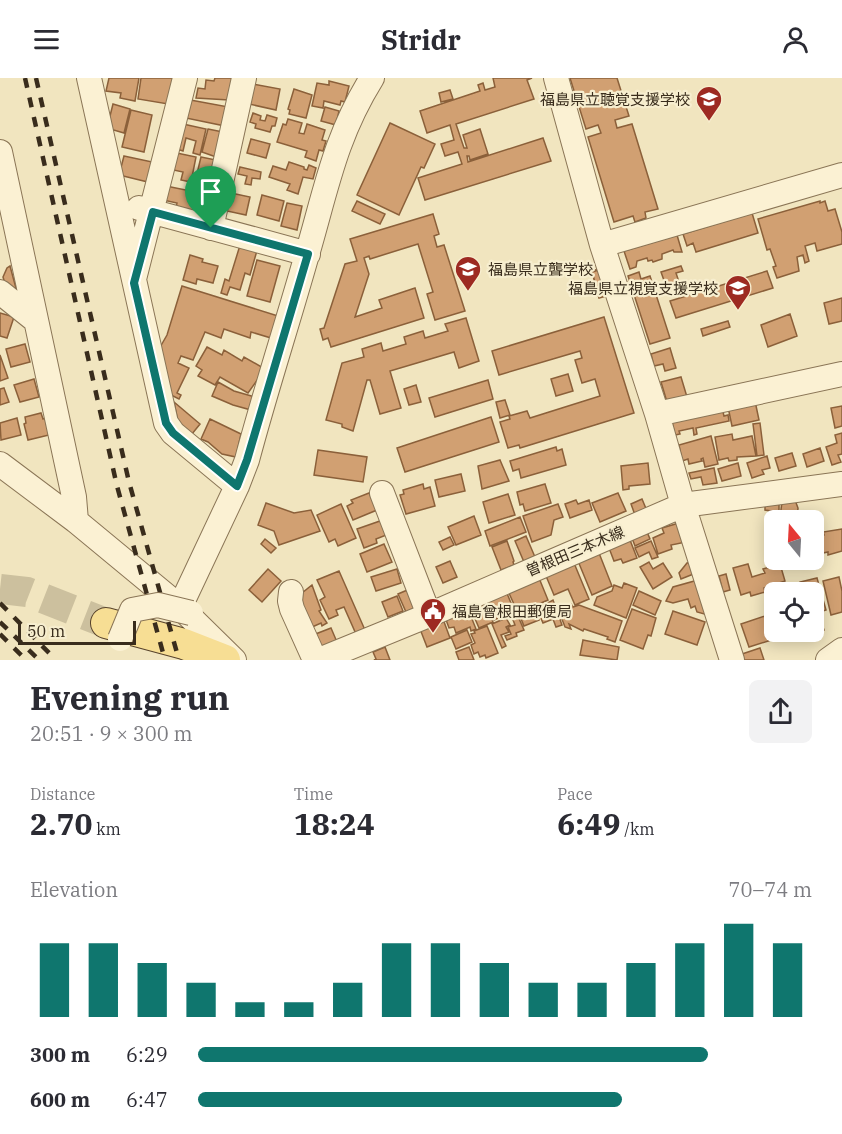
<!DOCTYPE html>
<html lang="en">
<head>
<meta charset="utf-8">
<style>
	body { margin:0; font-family:"IBM Plex Serif","Noto Sans JP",serif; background:#f2f2f3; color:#2b2b33; height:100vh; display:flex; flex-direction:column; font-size:22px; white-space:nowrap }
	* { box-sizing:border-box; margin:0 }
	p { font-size:20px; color:#7c7c81 }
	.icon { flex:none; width:33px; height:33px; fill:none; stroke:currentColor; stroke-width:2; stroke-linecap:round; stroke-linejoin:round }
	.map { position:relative; height:582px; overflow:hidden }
	.sheet { display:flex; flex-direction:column; background:#fff; flex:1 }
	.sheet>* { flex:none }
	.needle { width:39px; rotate:342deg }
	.tools { position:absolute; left:764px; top:432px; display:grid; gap:12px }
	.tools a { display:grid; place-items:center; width:60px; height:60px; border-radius:9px; background:#fff; box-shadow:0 3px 15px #0003; font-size:30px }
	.scale { position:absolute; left:18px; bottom:15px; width:118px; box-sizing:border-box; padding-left:6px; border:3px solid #392c1c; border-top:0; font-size:16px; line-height:21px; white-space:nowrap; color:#392c1c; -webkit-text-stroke:4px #f7eecf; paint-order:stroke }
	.pin { position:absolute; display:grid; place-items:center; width:51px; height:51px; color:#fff; margin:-62px -26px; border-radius:50% 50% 50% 0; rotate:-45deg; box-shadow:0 0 6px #0007 }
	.pin .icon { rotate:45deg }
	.round { display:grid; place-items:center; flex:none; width:63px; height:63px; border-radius:9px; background:#f2f2f3 }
	.summary { display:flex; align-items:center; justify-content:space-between; height:102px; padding:0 30px }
	h1 { font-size:33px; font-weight:700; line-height:45px }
	.figures { display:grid; grid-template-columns:repeat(3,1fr); gap:9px; height:102px; padding:6px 30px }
	.figures div { display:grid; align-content:center }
	.figures b { font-size:30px; font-weight:700 }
	.figures small { font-size:16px; font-weight:400 }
	.figures p { font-size:16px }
	.chart { height:168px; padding:12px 30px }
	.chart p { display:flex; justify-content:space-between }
	.chart svg { width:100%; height:108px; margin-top:6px; stroke:#0f766e; stroke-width:6 }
	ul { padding:0 30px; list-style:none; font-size:20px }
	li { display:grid; grid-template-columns:96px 72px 1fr; align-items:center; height:45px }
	li i { height:15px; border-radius:8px; background:#0f766e }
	header { display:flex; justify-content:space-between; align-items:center; height:78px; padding:0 30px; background:#fff; font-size:27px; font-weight:700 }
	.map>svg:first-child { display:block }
	.building { fill:#d1a072; stroke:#8b603a; stroke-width:1.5 }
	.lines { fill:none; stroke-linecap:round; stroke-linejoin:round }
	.major-tunnel { stroke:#ccc09e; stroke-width:30; stroke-dasharray:30 15; stroke-linecap:butt }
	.minor-casing { stroke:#8a7556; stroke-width:26 }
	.major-casing { stroke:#58432b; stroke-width:32 }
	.minor { stroke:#fbf1d3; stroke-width:24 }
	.major { stroke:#f7de94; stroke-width:30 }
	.rail { stroke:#392c1c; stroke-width:4.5; stroke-dasharray:10 10; stroke-linecap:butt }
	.minor-bridge-casing { stroke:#8a7556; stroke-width:26; stroke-linecap:butt }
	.minor-bridge { stroke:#fbf1d3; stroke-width:24 }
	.route-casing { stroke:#fff; stroke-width:12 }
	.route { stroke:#0f766e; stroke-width:8 }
	.labels { text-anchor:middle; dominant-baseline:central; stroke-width:4.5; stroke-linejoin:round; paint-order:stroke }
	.poi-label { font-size:15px; fill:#392c1c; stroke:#f7eecf; text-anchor:end }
	.street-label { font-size:15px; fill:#392c1c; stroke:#f7eecf }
</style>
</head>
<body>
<header><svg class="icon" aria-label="menu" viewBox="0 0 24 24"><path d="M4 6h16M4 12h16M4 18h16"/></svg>Stridr<svg class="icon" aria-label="person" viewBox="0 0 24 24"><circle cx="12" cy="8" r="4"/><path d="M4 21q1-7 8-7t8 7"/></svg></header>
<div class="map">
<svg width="842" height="582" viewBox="0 0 842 582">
	<rect width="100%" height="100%" fill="#f1e5bf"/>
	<path class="building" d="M109 0H139L135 23 120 20 121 15 106 13Z
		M141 0H173L168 26 138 21Z
		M215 0H239L229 22 196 20 198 10 205 11 206 2 214 3Z
		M493 0H532L527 2 534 21 456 46 464 70H467L463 57 480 51 488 76 470 82 469 78H467L468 84 543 60 551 83 425 122 418 100 462 86 458 74 445 78 441 66 454 62 450 47 427 55 420 33 480 13 478 7 483 5 485 12 495 9Z
		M570 0H617L629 38 615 42 617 50 632 46 658 131 645 134 646 140 635 144 633 138 614 144 588 59 601 55 598 47 586 51Z
		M329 3 349 8 345 24 341 23 340 27 324 23 323 30 312 28 317 5 329 7Z
		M253 6 280 11 276 32 249 26Z
		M294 11 312 17 306 40 289 36 290 32 288 31Z
		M450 12 453 21 441 24 439 15Z
		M185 21 234 30 230 49 181 39Z
		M113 26 130 31 124 55 110 51 108 46Z
		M325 29 339 33 336 47 321 43Z
		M131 32 152 37 144 74 122 69Z
		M253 35 261 38 260 42 265 43 267 37 277 40 275 48H272L270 54 255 50 256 46 250 44Z
		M288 41 302 45 299 55 304 56 307 46 325 52 322 62 326 63 323 73 319 72 316 83 305 79 307 73 277 64 283 46 286 47Z
		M390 45 435 66 424 90 421 89 399 137 357 117Z
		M183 46 206 51 200 77 193 75 196 63 186 60 183 73 174 70Z
		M208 51 228 55 219 80 202 74Z
		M251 61 270 66 266 80 247 75Z
		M172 74 196 79 191 104 181 102 183 94 169 91Z
		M124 78 157 85 152 105 119 97Z
		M201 79 216 82 214 108 195 104Z
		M289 84 304 89V91L307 92 309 87 316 90 313 101 303 99 298 116 287 112 290 106 269 99 273 88 286 92Z
		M240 89 261 94 260 101 252 100 251 107 245 106 247 98 238 96Z
		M166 108 205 116 206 113 215 115 213 123 204 121 201 135 176 129 177 125 163 122Z
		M231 115 250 119 246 137 227 133Z
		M262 117 284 123 279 143 257 137Z
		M357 123 385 136 380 146 352 133Z
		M820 123V125L825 123 828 133 835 131 842 154V166L817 173 815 165 805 168 809 183 805 185 803 177 797 179 799 193 777 200 773 189 776 188 770 171 767 172 758 141Z
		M287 125 302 128 297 152 281 148Z
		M752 135 758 155 696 174 693 165 687 168 683 156Z
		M433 136 439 156 434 158 437 169 444 167 465 233 435 242 427 216 433 214 418 166 370 181 369 178 364 180 369 196 355 239 382 230 379 222 415 210 424 240 331 269 328 260 323 262 320 251 324 250 345 186 357 183 350 161Z
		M677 157 682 174H674L673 172 662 176V181L653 184 652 182 648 183 647 180 637 183 636 189 630 191 624 173Z
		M241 164 258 169 250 197 245 195 240 212 230 209 227 217 221 215 225 201 229 203Z
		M190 177 203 181 202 184 218 188 213 205 197 201 196 206 183 202Z
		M257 182 280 188 270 224 247 218Z
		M10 188 17 214 6 209 3 199 7 190Z
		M681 188 683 193 676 195 679 204 666 208 661 194Z
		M602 190 610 217 599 220 592 193Z
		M602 191 609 217 599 220 592 194Z
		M767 193 773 210 676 240 670 223Z
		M639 194 641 201 650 198 670 260 650 266 628 198Z
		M182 208 278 238 271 260 251 254 250 260 224 251 221 260 205 254 193 282 181 278 178 285 189 290 177 315 181 317 179 321 171 317 159 271 167 257Z
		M842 220V243L829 246 824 225Z
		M0 235 14 239 7 260 0 258Z
		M790 236 797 258 768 269 761 247Z
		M604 239 634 335 520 370 519 367 508 370 500 344 510 341 509 338 527 333 530 340 600 318 595 301 582 305 575 282 582 280 580 273 499 297 492 273Z
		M466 240 479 283 459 290 454 274 390 293 401 330 380 336 370 302H367L353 353 342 349V346L326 342 342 285 364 279 362 271 381 265 383 273 406 266 404 259 423 253 425 260 448 253 445 246Z
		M728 243 730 249 703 258 701 251Z
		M25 266 30 284 11 289 6 271Z
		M207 269 222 277 224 272 242 283 244 279 265 291 248 315 220 299 215 307 198 298 202 292 196 288Z
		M670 270 676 290 665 293 663 286 654 288 651 276Z
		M0 277 8 300 0 303Z
		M568 296 573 313 556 318 551 301Z
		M681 299 687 319 667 324 661 304Z
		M34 301 39 319 20 324 14 307Z
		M488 302 493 321 435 339 429 320Z
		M218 304 234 313 255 319 251 332 233 327 212 318Z
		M416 307 421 324 409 327 404 311Z
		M4 310 9 324 0 327V311Z
		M505 322 510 337 500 340 496 324Z
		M755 323 759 342 732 348 728 329Z
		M174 324 200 346 192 356 178 344Z
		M842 328V348L835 350 831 330Z
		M722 330 724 338 728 337 729 343 696 350 697 356 694 357 693 350 679 353 680 356 675 357 671 340Z
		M41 335 43 341 45 340 49 357 28 362 24 346 26 345 25 339Z
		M491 339 499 364 405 394 397 370Z
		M17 340 21 357 1 362 0 345Z
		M210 341 241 356 236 379 222 376 208 364 201 361Z
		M760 345 764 377 757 378 753 346Z
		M842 355V376L838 377 841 384 832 387 826 369 837 365 835 357Z
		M732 356 733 362 752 358 756 378 737 379V382L729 383 728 380 719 382 715 359Z
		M711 358 718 386 705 389 703 380 701 381 702 383 689 386 688 381 682 383 679 367Z
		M556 369 557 373 562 371 566 387 521 400 519 391 513 393 510 383Z
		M820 370 824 383 807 389 803 376Z
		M318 372 367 379 363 404 314 397Z
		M792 375 796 388 779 393 775 380Z
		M767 378 770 390 762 392 764 396 752 400 747 385Z
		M500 382 509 403 482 411 478 388Z
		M648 385 650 406 629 408V411L623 412 621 388Z
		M738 385 741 398 722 403 718 391Z
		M714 390 717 405 703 407 701 399 691 401 689 395Z
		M461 396 465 413 439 419 435 402Z
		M423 406 424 411 430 409 435 428 406 436 400 417 404 416 403 412Z
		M545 406 551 425 525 433 523 426 520 427 517 414Z
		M369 415 377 432 353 442 347 428 353 425 351 422Z
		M618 415 626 433 600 444 592 425Z
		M508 416 515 437 489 445 483 424Z
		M642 421 647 433 635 437 631 426Z
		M576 422 578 426 589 422 592 432 570 440 565 426Z
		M795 422 798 430 797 442H785V439H780L782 424Z
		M779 424V440H771V433L765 432V425Z
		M266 425 294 435 311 432 320 453 279 467 274 453 258 447Z
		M341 426 356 460 338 468 335 461 329 464 317 437Z
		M558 426 563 439 554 442 551 457 532 464 523 438Z
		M474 438 481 457 456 467 448 449Z
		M520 439 526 454 490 468 485 453Z
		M380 443 389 456 376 461 377 465 364 470 357 451Z
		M679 445 686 464 671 467 672 471 658 476 653 460 664 455 662 450Z
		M842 451V473L828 477V474L818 476 815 462 819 461 818 458 824 457 823 454Z
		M647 454 650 461 635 468 632 460Z
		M526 458 535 479 524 484 515 463Z
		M450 459 454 467 443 472 439 464Z
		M265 461 276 470 271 475 261 466Z
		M630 462 637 480 623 485 621 481 614 483 609 470Z
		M507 463 514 483 513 484 514 487 501 492 492 469Z
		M651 463 658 479 652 481 649 474 639 479 635 470Z
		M384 466 392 484 367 494 360 476Z
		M599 475 612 508 592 517 578 483Z
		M450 483 457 499 443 505 436 489Z
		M649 484 653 491 663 485 672 499 653 511 640 489Z
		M692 484 696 495 681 501 679 495 687 485Z
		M574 485 589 521 575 527 568 511 554 517 546 498Z
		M748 486 752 499 765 495 763 491 780 486 785 503 764 510 765 514 751 518 750 514 741 517 733 490Z
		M268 491 281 503 262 524 249 512Z
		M397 491 401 505 376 513 371 499Z
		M339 493 365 552 356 556 344 529 336 532 338 537 329 541 320 522 325 519 317 502Z
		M726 496 730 512 723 514 719 498Z
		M839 499 842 513V534L831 537 823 503Z
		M539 500 548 522 518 535 508 513Z
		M817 500 826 532 813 536V514H802L800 504Z
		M698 502 708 537 697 534 695 528 691 530 688 521 673 525 666 523 673 509Z
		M624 505 637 510 626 540 594 527 597 519 612 513 614 507 622 510Z
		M312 507 321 532 319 533 327 545 322 548 321 545 310 550 298 524 302 515Z
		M412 510 420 529 406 534 398 516Z
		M506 513 511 525 503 528 507 536 494 542 485 522Z
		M639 513 661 523 655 537 633 527Z
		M397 518 403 533 388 539 382 524Z
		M553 522 562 547 556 549 553 541 543 545 537 531Z
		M483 523 493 544 479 550 470 529Z
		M571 526 573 529 579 527 622 543 615 564 607 561 608 559 584 551 583 553 569 546 571 551 565 549 558 531Z
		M513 527 524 552 516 555 517 558 507 562 505 558 511 556 508 549 515 547 508 529Z
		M534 529 539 542 524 548 519 536Z
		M468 531 476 551 471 553 470 549 456 555 454 549 449 550 445 539Z
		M632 531 656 540 651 558 648 557 643 571 620 562Z
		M673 533 705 544 697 567 665 556Z
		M774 535V554H797L749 569 741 546Z
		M506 540 510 547 506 549 509 554 501 557 506 568 502 570 492 546Z
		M820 540 824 552 815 556 813 542Z
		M443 541 450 560 427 569 420 551Z
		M487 548 498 575 486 580 485 577 480 579 478 574 474 576 471 567 475 565 471 556 475 555 474 553Z
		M331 550 337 564 319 571 313 557Z
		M467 552 472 564 456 571 451 559Z
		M583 562 619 569 617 582 580 577Z
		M385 569 390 582H374L376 581 373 574Z
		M469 569 474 582H459L456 574Z
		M760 570 764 582H744L742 576Z"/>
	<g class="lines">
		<path class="major-tunnel" d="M0 511 27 514 106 545"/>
		<g class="minor-casing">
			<path id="minor" d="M89 0 166 345 173 355 237 408
				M556 0 602 167 657 336 683 427 732 582
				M0 74 74 419 76 443
				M139 130 308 176
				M211 150 244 0
				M602 167 842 97
				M134 201 185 0
				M0 214 35 242
				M657 336 842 296
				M0 386 76 443 180 529 234 582
				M382 415 429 537
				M291 514 290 523 292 531 315 582
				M180 529 237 408 247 382C265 314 287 247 306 180 326 113 334 61 372 0
				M319 582 429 537 683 427 842 406
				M828 582 842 572"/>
		</g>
		<g class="major-casing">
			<path id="major" d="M106 545 184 566 225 582"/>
		</g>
		<use href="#minor" class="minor"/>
		<use href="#major" class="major"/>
		<path class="rail" d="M25 0 117 408 165 582
			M36 0 129 404 179 582
			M0 525 56 582
			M0 544 39 582
			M0 556 26 582"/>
		<g class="minor-bridge-casing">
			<path id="minor-bridge" d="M120 561 132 532 158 527 191 535"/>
		</g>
		<use href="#minor-bridge" class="minor-bridge"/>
	</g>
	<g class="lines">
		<g class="route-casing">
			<path id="route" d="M153 134 308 176 247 382 237 408 173 355 166 345 134 205Z"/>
		</g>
		<use href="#route" class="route"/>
	</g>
	<defs>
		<g id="school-pin" transform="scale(1.35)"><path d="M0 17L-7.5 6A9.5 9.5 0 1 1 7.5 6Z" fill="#9d2a22" stroke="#f7eecf"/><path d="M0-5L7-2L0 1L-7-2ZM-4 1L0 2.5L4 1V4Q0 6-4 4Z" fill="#fff"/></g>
		<g id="civic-pin" transform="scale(1.35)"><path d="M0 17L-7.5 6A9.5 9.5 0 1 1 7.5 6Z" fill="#9d2a22" stroke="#f7eecf"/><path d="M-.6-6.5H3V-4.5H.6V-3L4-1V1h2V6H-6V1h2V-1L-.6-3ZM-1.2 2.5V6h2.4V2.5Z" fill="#fff"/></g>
	</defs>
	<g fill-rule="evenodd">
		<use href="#school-pin" x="709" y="21"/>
		<use href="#school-pin" x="468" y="191"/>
		<use href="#school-pin" x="738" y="210"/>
		<use href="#civic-pin" x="433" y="533"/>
	</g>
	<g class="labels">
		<g class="poi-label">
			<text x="690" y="21">福島県立聴覚支援学校</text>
			<text x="488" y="191" text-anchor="start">福島県立聾学校</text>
			<text x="718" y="210">福島県立視覚支援学校</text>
			<text x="452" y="533" text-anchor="start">福島曾根田郵便局</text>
		</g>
		<g class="street-label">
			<text transform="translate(575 473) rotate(-23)">曽根田三本木線</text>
		</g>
	</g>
</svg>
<div class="tools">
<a><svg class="needle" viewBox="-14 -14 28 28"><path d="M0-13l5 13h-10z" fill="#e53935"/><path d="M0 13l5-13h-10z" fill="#7c7c81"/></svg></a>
<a><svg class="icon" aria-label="locate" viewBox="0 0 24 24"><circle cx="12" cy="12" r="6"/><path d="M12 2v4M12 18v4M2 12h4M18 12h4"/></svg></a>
</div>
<div class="scale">50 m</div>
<div class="pin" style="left:211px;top:150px;background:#1e9e55"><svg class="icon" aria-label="arrive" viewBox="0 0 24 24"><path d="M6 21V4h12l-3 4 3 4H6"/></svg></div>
</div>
<section class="sheet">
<div class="summary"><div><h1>Evening run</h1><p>20:51 · 9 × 300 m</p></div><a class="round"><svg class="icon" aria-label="share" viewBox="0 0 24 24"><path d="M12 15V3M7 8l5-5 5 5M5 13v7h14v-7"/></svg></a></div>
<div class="figures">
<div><p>Distance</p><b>2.70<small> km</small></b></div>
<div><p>Time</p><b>18:24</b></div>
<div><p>Pace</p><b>6:49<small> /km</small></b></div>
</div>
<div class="chart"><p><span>Elevation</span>70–74 m</p>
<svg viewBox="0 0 160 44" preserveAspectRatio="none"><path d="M5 44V14M15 44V14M25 44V22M35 44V30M45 44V38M55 44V38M65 44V30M75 44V14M85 44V14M95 44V22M105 44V30M115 44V30M125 44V22M135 44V14M145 44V6M155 44V14"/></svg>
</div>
<ul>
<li><b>300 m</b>6:29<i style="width:83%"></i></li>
<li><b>600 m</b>6:47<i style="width:69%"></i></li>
</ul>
</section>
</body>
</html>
